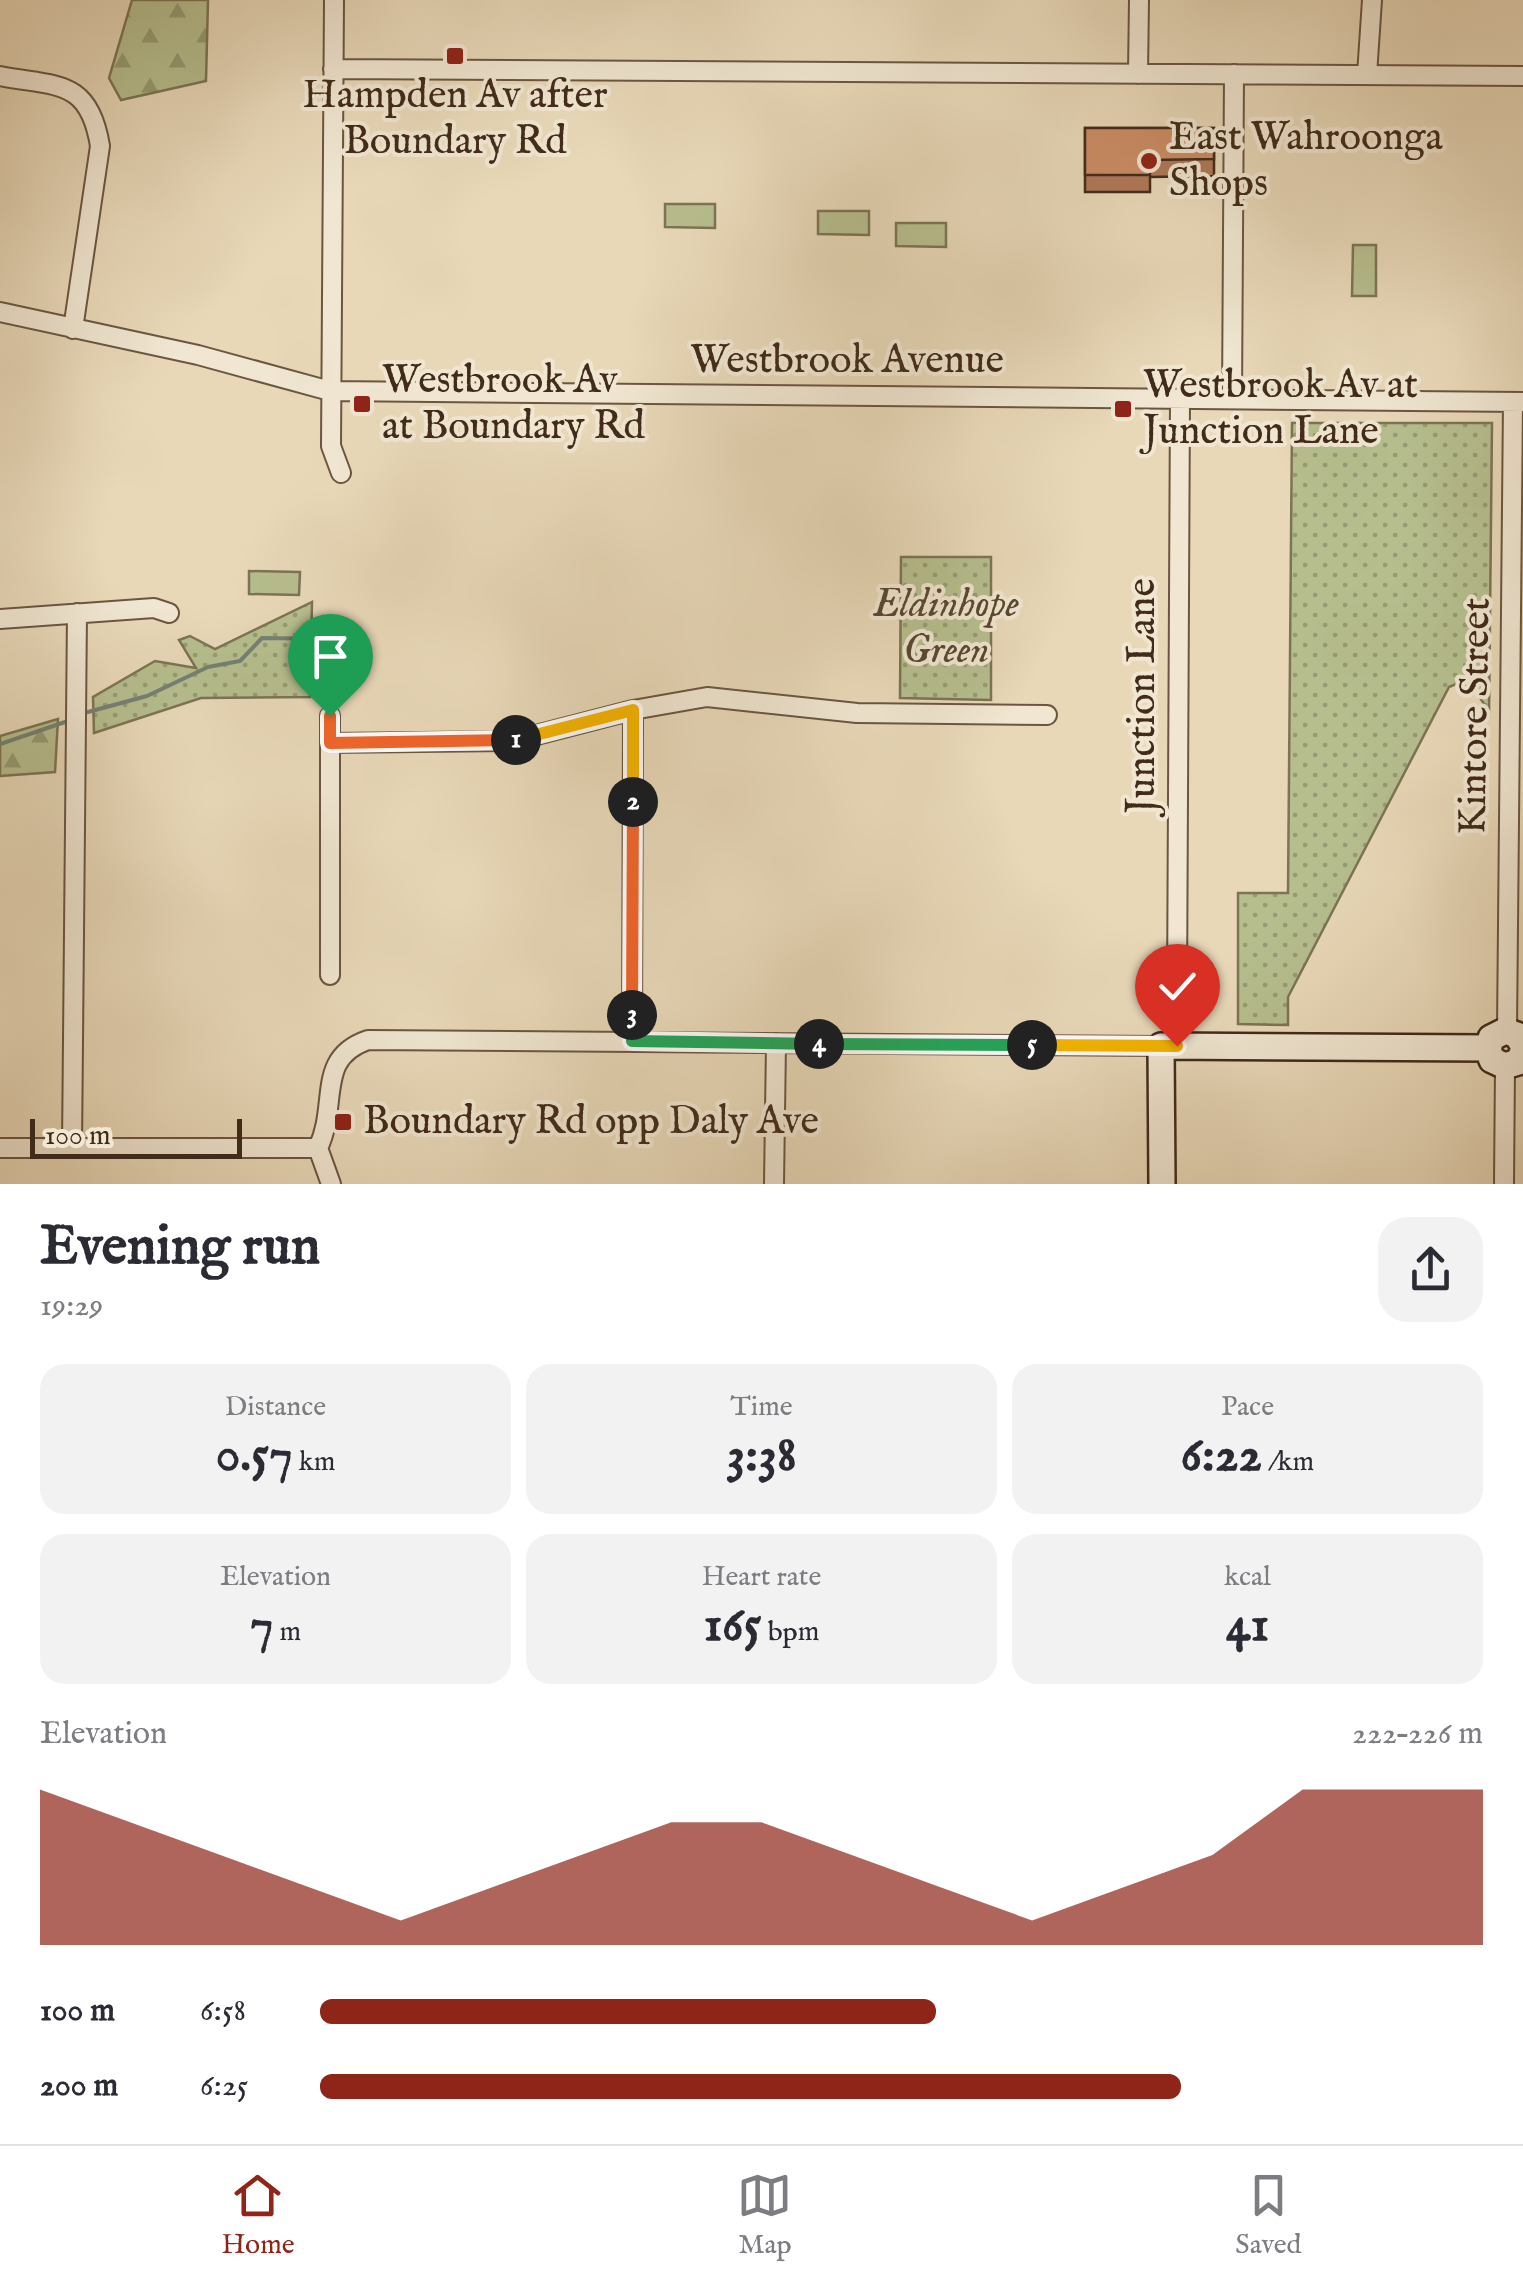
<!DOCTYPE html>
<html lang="en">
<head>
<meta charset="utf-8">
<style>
	body { margin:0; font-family:"IM FELL English",serif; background:#f2f2f3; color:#2b2b33; height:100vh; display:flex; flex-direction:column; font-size:38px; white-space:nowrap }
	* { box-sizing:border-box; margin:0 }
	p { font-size:32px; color:#7c7c81 }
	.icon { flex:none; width:55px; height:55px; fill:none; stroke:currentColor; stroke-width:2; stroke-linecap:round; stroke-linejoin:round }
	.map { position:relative; height:1184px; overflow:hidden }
	.details { display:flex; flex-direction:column; background:#fff; flex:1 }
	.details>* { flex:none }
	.scale { position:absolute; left:30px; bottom:25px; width:212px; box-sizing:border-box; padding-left:10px; border:5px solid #412b19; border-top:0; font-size:28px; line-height:35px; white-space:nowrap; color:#412b19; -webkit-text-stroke:8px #f0e6d1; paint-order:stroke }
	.pin { position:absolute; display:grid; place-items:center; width:85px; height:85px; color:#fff; margin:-102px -42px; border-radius:50% 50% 50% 0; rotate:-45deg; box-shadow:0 0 10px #0007 }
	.pin .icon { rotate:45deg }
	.km { position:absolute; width:50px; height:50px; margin:-25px; border-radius:50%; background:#222; color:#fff; font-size:28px; line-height:50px; text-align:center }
	.round { display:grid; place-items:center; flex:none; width:105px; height:105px; border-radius:30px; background:#f2f2f3 }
	.summary { display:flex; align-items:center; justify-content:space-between; height:170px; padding:0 40px }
	h1 { font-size:55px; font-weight:700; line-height:75px }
	.stats { display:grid; grid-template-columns:repeat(3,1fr); gap:15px; height:170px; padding:10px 40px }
	.stats div { display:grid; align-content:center; border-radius:25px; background:#f2f2f3; text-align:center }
	.stats b { font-size:50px; font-weight:700 }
	.stats small { font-size:28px; font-weight:400 }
	.stats p { font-size:28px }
	.chart { height:280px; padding:20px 40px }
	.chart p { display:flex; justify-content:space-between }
	.chart svg { width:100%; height:180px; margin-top:10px; fill:#8f2418; opacity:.7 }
	ul { padding:0 40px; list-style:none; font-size:32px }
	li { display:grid; grid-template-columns:160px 120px 1fr; align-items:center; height:75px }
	li i { height:25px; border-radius:12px; background:#8f2418 }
	.tabs { display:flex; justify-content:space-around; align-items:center; height:140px; border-top:2px solid #e1e1e2; background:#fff; font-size:28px; color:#7c7c81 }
	.tabs a { display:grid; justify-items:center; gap:5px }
	.tabs .selected { color:#8f2418 }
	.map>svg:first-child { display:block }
	.grass { fill:url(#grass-dots); stroke:#7c7454; stroke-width:2.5 }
	.forest { fill:url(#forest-firs); stroke:#7c7454; stroke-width:2.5 }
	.pitch { fill:#b6be8e; stroke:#7c7454; stroke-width:2.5 }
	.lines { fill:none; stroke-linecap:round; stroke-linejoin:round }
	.stream { stroke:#758074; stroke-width:4 }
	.minor-casing { stroke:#6b5641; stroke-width:22 }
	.secondary-casing { stroke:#412b19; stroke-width:30 }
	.minor { stroke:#f0e6d1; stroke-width:18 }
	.secondary { stroke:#f0e6d1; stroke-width:25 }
	.wall { fill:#af7857; stroke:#412b19; stroke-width:2.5 }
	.building { fill:#cb8c65; stroke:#412b19; stroke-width:2.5 }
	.split-1-casing { stroke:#fff; stroke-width:20 }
	.split-2-casing { stroke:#fff; stroke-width:20 }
	.split-3-casing { stroke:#fff; stroke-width:20 }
	.split-4-casing { stroke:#fff; stroke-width:20 }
	.split-5-casing { stroke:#fff; stroke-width:20 }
	.split-6-casing { stroke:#fff; stroke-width:20 }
	.split-1 { stroke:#f0652b; stroke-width:12 }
	.split-2 { stroke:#f5b400; stroke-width:12 }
	.split-3 { stroke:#f0652b; stroke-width:12 }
	.split-4 { stroke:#22a559; stroke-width:12 }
	.split-5 { stroke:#22a559; stroke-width:12 }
	.split-6 { stroke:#f5b400; stroke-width:12 }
	.poi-dot { fill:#8f2418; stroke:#f0e6d1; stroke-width:4 }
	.labels { text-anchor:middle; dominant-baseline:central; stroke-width:8; stroke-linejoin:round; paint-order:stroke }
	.poi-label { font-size:40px; fill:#412b19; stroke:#f0e6d1; text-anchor:start }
	.street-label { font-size:40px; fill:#412b19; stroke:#f0e6d1 }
	.park-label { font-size:40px; font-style:italic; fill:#584830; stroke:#f0e6d1 }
</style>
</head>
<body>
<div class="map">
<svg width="1523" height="1184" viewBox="0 0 1523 1184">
	<defs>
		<pattern id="grass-dots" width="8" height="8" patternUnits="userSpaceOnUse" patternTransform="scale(2.5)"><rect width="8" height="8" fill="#b6be8e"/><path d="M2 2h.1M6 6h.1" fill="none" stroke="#969b73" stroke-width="1.8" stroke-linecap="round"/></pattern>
		<pattern id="forest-firs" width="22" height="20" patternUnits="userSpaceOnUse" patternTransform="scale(2.5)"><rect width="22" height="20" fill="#b6be8e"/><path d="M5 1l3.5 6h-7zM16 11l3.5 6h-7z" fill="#969b73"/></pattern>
	</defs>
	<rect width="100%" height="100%" fill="#e8d8b8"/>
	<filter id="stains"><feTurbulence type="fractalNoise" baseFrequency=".002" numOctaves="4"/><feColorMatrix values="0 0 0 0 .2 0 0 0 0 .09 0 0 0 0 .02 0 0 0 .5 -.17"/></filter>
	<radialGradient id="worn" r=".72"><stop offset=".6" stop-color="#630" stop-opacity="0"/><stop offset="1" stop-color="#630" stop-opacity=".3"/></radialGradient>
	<path class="grass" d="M1292 423H1492L1489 718C1485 701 1475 687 1456 684L1449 687 1288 997V1025L1238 1024V893H1288Z
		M901 557H991V700L900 698Z
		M312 602 310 697 201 698 94 733 93 697 155 661 196 668 179 640 190 636 215 649Z"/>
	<path class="forest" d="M132 0H208L206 81 121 100 109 78Z
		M58 719 55 772 0 776V736Z"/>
	<path class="pitch" d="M665 204H715V228L665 227Z
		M818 211H869V235L818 234Z
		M896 223H946V247L896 246Z
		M1353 245H1376V296H1352Z
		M249 571 300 572 299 595 249 594Z"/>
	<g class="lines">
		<path class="stream" d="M88 712 147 696 208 667 240 661 262 638 340 639
			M0 744 65 722"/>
		<g class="minor-casing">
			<path id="minor" d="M334 0 331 446 341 473
				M333 69 1523 76
				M1138 74 1139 0
				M1367 75 1372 0
				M0 76C56 87 89 78 100 146L73 329
				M0 312 198 355 330 391 1523 402
				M1232 399 1234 74
				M0 619 154 608 169 613
				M330 716V975
				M330 743 513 741 633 710 707 697 857 713 1047 715
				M1177 994 1180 399
				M1507 1031 1513 402
				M632 1041 633 710
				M72 1147 77 613
				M0 1148H318
				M331 1184 318 1148C339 1104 315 1058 368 1040L1161 1046
				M774 1184 776 1043
				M1504 1184 1505 1066"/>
		</g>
		<g class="secondary-casing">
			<path id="secondary" d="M1523 1045 1517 1035 1505 1031 1491 1038 1488 1050 1492 1060 1505 1066 1518 1062 1523 1052
				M1162 1184 1161 1046 1488 1048"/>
		</g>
		<use href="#minor" class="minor"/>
		<use href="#secondary" class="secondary"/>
	</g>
	<path class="wall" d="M1085 128H1214V176L1150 177V192H1085Z"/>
	<path class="building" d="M1085 128H1214V159L1150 160V175H1085Z"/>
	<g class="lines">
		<g class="split-1-casing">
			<path id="split-1" d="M330 716V743L516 740"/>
		</g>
		<g class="split-2-casing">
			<path id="split-2" d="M516 740 633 710V802"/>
		</g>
		<g class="split-3-casing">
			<path id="split-3" d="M632 1015 633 802"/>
		</g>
		<g class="split-4-casing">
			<path id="split-4" d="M632 1015V1041L819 1044"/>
		</g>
		<g class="split-5-casing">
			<path id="split-5" d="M819 1044 1032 1045"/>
		</g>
		<g class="split-6-casing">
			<path id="split-6" d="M1032 1045 1177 1046"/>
		</g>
		<use href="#split-1" class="split-1"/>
		<use href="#split-2" class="split-2"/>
		<use href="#split-3" class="split-3"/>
		<use href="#split-4" class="split-4"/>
		<use href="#split-5" class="split-5"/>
		<use href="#split-6" class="split-6"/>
	</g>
	<g class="poi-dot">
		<rect x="445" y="46" width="20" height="20" rx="5"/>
		<circle cx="1149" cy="161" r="10"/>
		<rect x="352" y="394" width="20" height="20" rx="5"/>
		<rect x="1113" y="399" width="20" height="20" rx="5"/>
		<rect x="333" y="1112" width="20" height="20" rx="5"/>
	</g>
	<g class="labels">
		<g class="poi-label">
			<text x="455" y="96" text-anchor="middle">Hampden Av after<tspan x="455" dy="46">Boundary Rd</tspan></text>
			<text x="1169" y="138">East Wahroonga<tspan x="1169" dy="46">Shops</tspan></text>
			<text x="382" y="381">Westbrook Av<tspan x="382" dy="46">at Boundary Rd</tspan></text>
			<text x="1143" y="386">Westbrook Av at<tspan x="1143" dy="46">Junction Lane</tspan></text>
			<text x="363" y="1122">Boundary Rd opp Daly Ave</text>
		</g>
		<g class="street-label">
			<text x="847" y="361">Westbrook Avenue</text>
			<text transform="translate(1143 696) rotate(-90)">Junction Lane</text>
			<text transform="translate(1476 716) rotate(-89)">Kintore Street</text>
		</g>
		<g class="park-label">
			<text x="946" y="605">Eldinhope<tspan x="946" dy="46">Green</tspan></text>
		</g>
	</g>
	<rect width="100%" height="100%" filter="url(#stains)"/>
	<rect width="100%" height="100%" fill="url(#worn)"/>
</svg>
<div class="scale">100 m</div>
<div class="pin" style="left:330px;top:716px;background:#1e9e55"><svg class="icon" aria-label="arrive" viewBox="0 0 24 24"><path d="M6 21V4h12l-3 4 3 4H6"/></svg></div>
<div class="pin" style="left:1177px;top:1046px;background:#d93025"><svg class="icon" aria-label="check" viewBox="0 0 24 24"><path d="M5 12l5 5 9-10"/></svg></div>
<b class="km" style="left:516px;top:740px">1</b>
<b class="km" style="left:633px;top:802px">2</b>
<b class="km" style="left:632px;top:1015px">3</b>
<b class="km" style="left:819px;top:1044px">4</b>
<b class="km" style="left:1032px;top:1045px">5</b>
</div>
<section class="details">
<div class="summary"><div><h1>Evening run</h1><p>19:29</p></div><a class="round"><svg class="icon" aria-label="share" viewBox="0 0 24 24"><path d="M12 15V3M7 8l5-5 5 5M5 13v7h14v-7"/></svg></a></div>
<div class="stats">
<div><p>Distance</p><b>0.57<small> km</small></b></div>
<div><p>Time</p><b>3:38</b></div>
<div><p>Pace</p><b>6:22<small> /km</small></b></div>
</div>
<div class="stats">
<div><p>Elevation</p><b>7<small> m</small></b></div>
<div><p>Heart rate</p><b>165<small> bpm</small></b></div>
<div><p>kcal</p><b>41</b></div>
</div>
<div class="chart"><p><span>Elevation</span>222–226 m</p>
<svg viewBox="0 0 160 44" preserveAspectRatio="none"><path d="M0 44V6L10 14L20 22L30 30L40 38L50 30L60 22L70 14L80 14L90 22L100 30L110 38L120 30L130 22L140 6L150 6L160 6V44z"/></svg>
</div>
<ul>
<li><b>100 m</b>6:58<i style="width:53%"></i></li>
<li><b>200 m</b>6:25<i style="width:74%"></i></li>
</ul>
</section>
<nav class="tabs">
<a class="selected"><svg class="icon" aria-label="home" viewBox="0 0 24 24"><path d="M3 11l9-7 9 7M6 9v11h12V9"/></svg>Home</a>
<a><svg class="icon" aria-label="map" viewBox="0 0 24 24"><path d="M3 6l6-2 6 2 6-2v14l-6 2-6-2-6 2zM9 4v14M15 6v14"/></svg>Map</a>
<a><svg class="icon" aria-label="saved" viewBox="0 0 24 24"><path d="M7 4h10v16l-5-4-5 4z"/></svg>Saved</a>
</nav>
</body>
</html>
